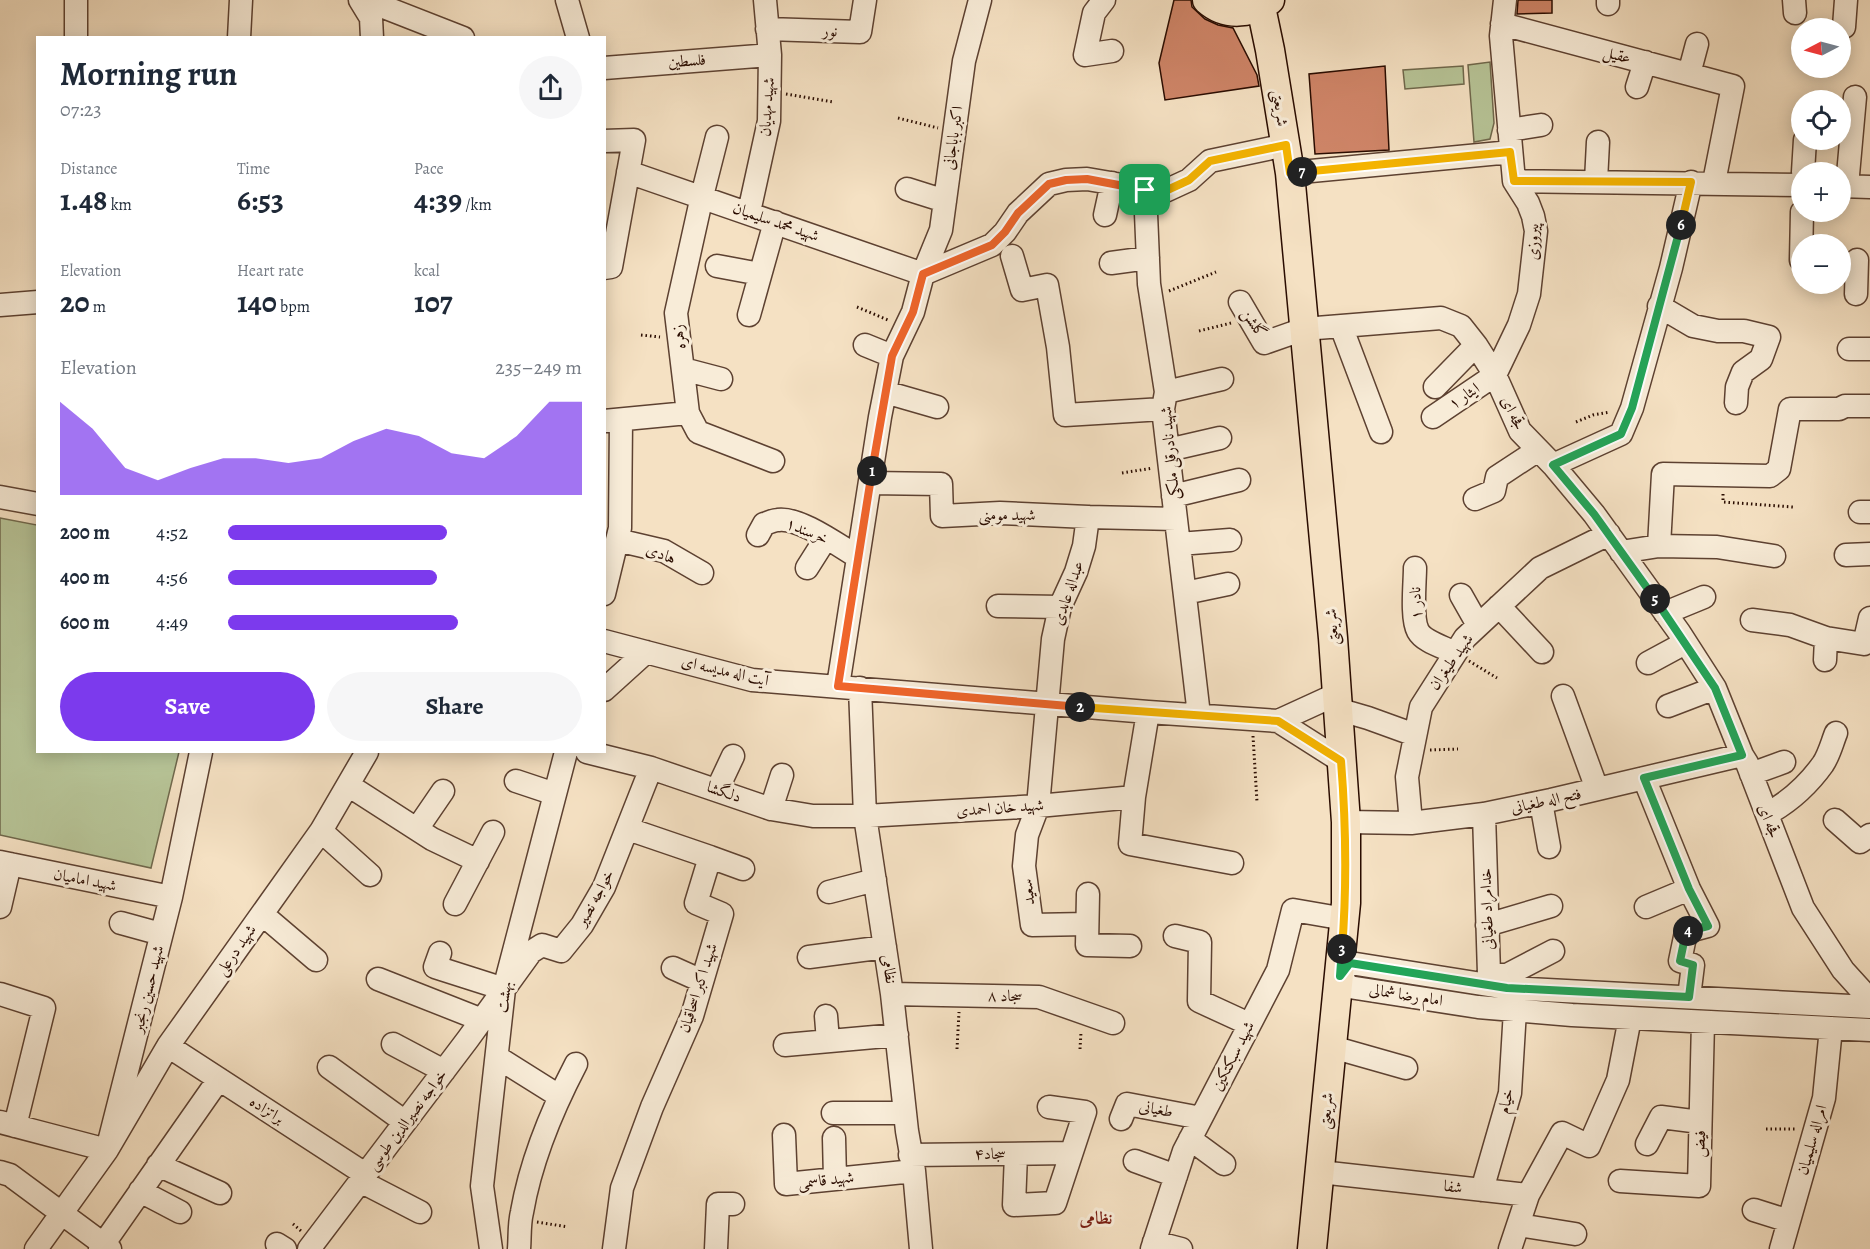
<!DOCTYPE html>
<html lang="en">
<head>
<meta charset="utf-8">
<style>
	body { margin:0; font-family:Alegreya,Amiri,serif; background:#f6f6f7; color:#1f2937; height:100vh; display:flex; flex-direction:column; font-size:22px; white-space:nowrap }
	* { box-sizing:border-box; margin:0 }
	p { font-size:20px; color:#747a83 }
	.icon { flex:none; width:33px; height:33px; fill:none; stroke:currentColor; stroke-width:2; stroke-linecap:round; stroke-linejoin:round }
	.map { position:relative; flex:1; overflow:hidden }
	.side { position:absolute; left:36px; top:36px; width:570px; height:717px; display:flex; flex-direction:column; background:#fff; border-radius:0px; box-shadow:0 3px 15px #0003 }
	.side>* { flex:none }
	.needle { width:39px; rotate:264deg }
	.controls { position:absolute; left:1791px; top:18px; display:grid; gap:12px }
	.controls a { display:grid; place-items:center; width:60px; height:60px; border-radius:50%; background:#fff; box-shadow:0 3px 15px #0003; font-size:30px }
	.pin { position:absolute; display:grid; place-items:center; width:51px; height:51px; color:#fff; margin:-26px; border-radius:12px; box-shadow:0 3px 9px #0006 }
	.km { position:absolute; width:30px; height:30px; margin:-15px; border-radius:50%; background:#222; color:#fff; font-size:16px; line-height:30px; text-align:center }
	.round { display:grid; place-items:center; flex:none; width:63px; height:63px; border-radius:32px; background:#f6f6f7 }
	.headline { display:flex; align-items:center; justify-content:space-between; height:102px; padding:0 24px }
	h1 { font-size:33px; font-weight:700; line-height:45px }
	.stats { display:grid; grid-template-columns:repeat(3,1fr); gap:9px; height:102px; padding:6px 24px }
	.stats div { display:grid; align-content:center }
	.stats b { font-size:30px; font-weight:700 }
	.stats small { font-size:16px; font-weight:400 }
	.stats p { font-size:16px }
	.chart { height:168px; padding:12px 24px }
	.chart p { display:flex; justify-content:space-between }
	.chart svg { width:100%; height:108px; margin-top:6px; fill:#7c3aed; opacity:.7 }
	.button { display:flex; gap:12px; margin-top:auto; padding:12px 24px }
	.button a { flex:1; height:69px; border-radius:36px; background:#7c3aed; color:#fff; font-size:24px; font-weight:700; line-height:69px; text-align:center }
	.button a+a { background:#f6f6f7; color:#1f2937 }
	ul { padding:0 24px; list-style:none; font-size:20px }
	li { display:grid; grid-template-columns:96px 72px 1fr; align-items:center; height:45px }
	li i { height:15px; border-radius:8px; background:#7c3aed }
	.map>svg:first-child { display:block }
	.green { fill:#b7c497; stroke:#70684c; stroke-width:1.5 }
	.building { fill:#ce8467; stroke:#2a0c00; stroke-width:1.5 }
	.lines { fill:none; stroke-linecap:round; stroke-linejoin:round }
	.minor-casing { stroke:#5d4131; stroke-width:25 }
	.major-casing { stroke:#2a0c00; stroke-width:31 }
	.path { stroke:#2a0c00; stroke-width:3; stroke-dasharray:1.5 3; stroke-linecap:butt }
	.minor { stroke:#f8ecd8; stroke-width:22 }
	.major { stroke:#f5e1c3; stroke-width:28 }
	.split-1-casing { stroke:#fff; stroke-width:12 }
	.split-2-casing { stroke:#fff; stroke-width:12 }
	.split-3-casing { stroke:#fff; stroke-width:12 }
	.split-4-casing { stroke:#fff; stroke-width:12 }
	.split-5-casing { stroke:#fff; stroke-width:12 }
	.split-6-casing { stroke:#fff; stroke-width:12 }
	.split-7-casing { stroke:#fff; stroke-width:12 }
	.split-8-casing { stroke:#fff; stroke-width:12 }
	.split-1 { stroke:#f0652b; stroke-width:8 }
	.split-2 { stroke:#f0652b; stroke-width:8 }
	.split-3 { stroke:#f5b400; stroke-width:8 }
	.split-4 { stroke:#22a559; stroke-width:8 }
	.split-5 { stroke:#22a559; stroke-width:8 }
	.split-6 { stroke:#22a559; stroke-width:8 }
	.split-7 { stroke:#f5b400; stroke-width:8 }
	.split-8 { stroke:#f5b400; stroke-width:8 }
	.labels { text-anchor:middle; dominant-baseline:central; stroke-width:6; stroke-linejoin:round; paint-order:stroke }
	.street-label { font-size:16px; fill:#2a0c00; stroke:#f8ecd8 }
	.neighbourhood-label { font-size:18px; font-weight:bold; fill:#7a1f14; stroke:#f8ecd8 }
</style>
</head>
<body>
<div class="map">
<svg width="1870" height="1249" viewBox="0 0 1870 1249">
	<rect width="100%" height="100%" fill="#f5e1c3"/>
	<filter id="stains"><feTurbulence type="fractalNoise" baseFrequency=".00333" numOctaves="4"/><feColorMatrix values="0 0 0 0 .2 0 0 0 0 .09 0 0 0 0 .02 0 0 0 .5 -.17"/></filter>
	<radialGradient id="worn" r=".72"><stop offset=".6" stop-color="#630" stop-opacity="0"/><stop offset="1" stop-color="#630" stop-opacity=".3"/></radialGradient>
	<path class="green" d="M1490 62 1494 123 1490 139 1474 142 1468 65Z
		M1463 66 1464 84 1405 89 1403 70Z
		M0 518 37 525 38 752H179L151 868 0 835Z"/>
	<path class="building" d="M1174 0H1191L1192 7 1205 19 1218 25 1233 28 1257 75 1259 86 1165 100 1159 63Z
		M1518 0H1552V13L1517 14Z
		M1385 66 1389 150 1315 154 1309 74Z"/>
	<g class="lines">
		<g class="minor-casing">
			<path id="minor" d="M76 0V38
				M360 0 371 18 372 38
				M366 0 463 38
				M567 0 578 38
				M1104 0 1094 13 1085 55 1112 51
				M1794 0 1795 13
				M1608 4V0
				M1502 24 1733 86 1714 182
				M1844 27 1846 0
				M767 29 860 32 865 0
				M239 38 241 0
				M604 68 770 55
				M1689 74 1697 44
				M1637 87 1645 62
				M1509 130 1541 125
				M604 141 634 140 611 267 604 268
				M628 172 923 274
				M1803 172 1805 140
				M1290 173 1511 152
				M1514 181 1802 185
				M1596 181 1598 142
				M1840 186 1870 187
				M1847 186 1855 97
				M907 189 945 201
				M1145 190 1149 284 1166 392 1163 409 1199 715
				M749 212 769 121 770 55 765 0
				M1105 215 1112 183
				M1012 256 1022 290 1047 285 1058 347 1065 415 1163 409
				M1801 260 1802 212
				M1111 263 1148 258
				M717 266 760 274
				M923 274 992 245 1005 232 1018 213 1049 184 1066 180 1087 179 1163 192 1189 180 1210 161 1286 145
				M1856 294 1857 260
				M1240 302 1264 343 1304 329 1441 318 1461 326 1476 345 1495 375 1520 431 1553 465 1594 514 1679 632 1715 688 1742 755 1747 763 1803 908 1843 970 1870 1000
				M0 305 38 302
				M1659 306 1693 326 1718 331H1744L1769 337 1761 359 1743 372 1737 387 1736 403
				M749 315 775 222
				M1341 326 1381 432
				M865 345 892 356
				M1849 349H1870
				M683 369 721 379
				M1435 387 1476 345
				M885 392 937 407
				M1166 392 1222 379
				M688 413 698 432 773 461
				M1433 417 1495 375 1519 325 1529 294 1536 231 1533 216 1528 203 1514 181 1501 36 1505 0
				M604 421 688 413 676 313 702 196 717 137
				M1168 450 1220 438
				M1553 465 1621 434 1632 408 1671 268 1691 182
				M870 483 941 484 942 516 1000 513 1088 517 1176 519
				M1173 496 1239 480
				M0 497 38 504
				M1475 499 1494 491 1497 477 1538 450
				M1860 512H1870
				M758 535 764 524C768 523 773 520 778 520 800 517 839 546 858 557
				M617 540 664 551 702 573
				M1179 544 1230 540
				M1659 546 1663 474 1770 476 1779 469 1790 409H1839L1845 406H1870
				M1621 552 1659 546 1717 547 1774 556
				M1846 555 1870 554
				M807 568 826 538
				M1415 568C1415 583 1411 618 1418 631 1424 642 1444 647 1455 653
				M1185 593 1228 584
				M604 594 620 528 621 420
				M1461 595 1478 625
				M998 606 1060 607
				M1499 606 1542 652
				M1665 613 1704 597
				M1752 620 1790 625 1826 638 1864 644 1870 618
				M604 641 752 680 1148 712 1278 721 1337 694
				M1825 660 1826 638
				M1648 663 1685 643
				M838 686 880 417 892 356 913 312 923 274 941 230 964 61 980 0
				M860 688 865 816 892 994 907 1131 914 1171 921 1249
				M604 690 646 652
				M1563 696 1597 789
				M1668 706 1715 688
				M1337 709 1368 718 1415 735
				M1148 712 1134 797 1130 844 1232 863
				M1278 721 1341 761
				M587 752 651 768 771 809 813 816H865L1038 806 1134 797
				M1751 774 1784 762
				M1644 778 1689 889 1708 926 1686 932 1680 961 1693 965 1689 997
				M516 781 555 794
				M348 785 432 839 478 861
				M717 790 733 756
				M1541 802 1549 847
				M771 809 782 775
				M1484 814 1489 974 1507 975V984
				M1767 814C1789 802 1808 785 1823 764 1829 755 1832 743 1836 733
				M1835 820 1860 842 1870 835
				M1346 822 1411 823 1484 814 1551 800 1742 755
				M1411 823 1407 777 1421 707 1465 638 1540 568 1609 534
				M417 829 443 791
				M321 831 370 875
				M710 857 743 869
				M0 862 171 897
				M829 892 875 880
				M1088 894 1087 945 1130 946
				M455 904 493 832
				M0 907 10 864
				M1646 907 1689 889
				M262 914 316 960
				M121 923 161 934
				M1087 924 1032 925 1024 866 1027 835 1038 806 1053 639 1060 607 1076 572 1084 546 1088 517
				M1487 925 1551 906
				M1175 936 1200 942 1199 1001 1249 1024
				M440 953 435 967 504 989
				M809 957 885 947
				M673 968 702 981
				M1507 975 1553 951
				M378 979 482 1020
				M0 994 44 1008 15 1126
				M892 994 1039 997 1113 1023
				M1870 1007 1507 988 1350 963 1340 976 1349 987 1478 1007 1572 1015 1870 1030
				M826 1016 828 1041
				M393 1044 444 1071
				M785 1045 897 1035
				M168 1046 365 1174
				M1332 1047 1406 1068
				M497 1057 559 1096
				M329 1067 405 1122
				M833 1113H905
				M1121 1119 1127 1104 1201 1118
				M0 1122 107 1150 168 1046 321 831 367 752
				M784 1135 786 1184 914 1171
				M834 1138 835 1179
				M1190 1139 1224 1164
				M1647 1144 1661 1117 1700 1122
				M1016 1154 1014 1205 1055 1203 1085 1112 1049 1107
				M910 1155 1070 1153
				M1135 1161 1176 1176
				M158 1165 220 1193
				M0 1172 10 1175 110 1249
				M1320 1172 1528 1195
				M360 1181 420 1212
				M1620 1181 1699 1186 1703 1022
				M1482 1190 1510 1093 1515 1010
				M140 1191 180 1212
				M1754 1210 1789 1221
				M1518 1225 1575 1234
				M1154 1242 1181 1249
				M277 1244 285 1249
				M36 1249 107 1150 171 897 201 752
				M100 1249 219 1079
				M309 1249 468 1039 531 952 542 945 561 951 582 925 604 887 651 768
				M491 1249 482 1186 504 989 566 752
				M519 1249C520 1237 519 1224 522 1212 531 1160 552 1110 576 1064
				M614 1249 622 1188 652 1107 692 1016 722 914 696 903 710 857 628 829
				M716 1249 718 1204H733
				M1152 1249 1184 1151 1278 970 1293 910 1345 919
				M1510 1249 1528 1195 1562 1133 1589 1146 1618 1080 1630 1018
				M1781 1249 1824 1098 1831 1028"/>
		</g>
		<g class="major-casing">
			<path id="major" d="M1207 0C1226 17 1251 14 1270 0
				M1261 7 1270 50 1290 173 1333 638 1346 822V903L1312 1249"/>
		</g>
		<path class="path" d="M786 94 833 102
			M898 118 938 128
			M1169 291 1216 272
			M857 307 888 320
			M1199 331 1231 323
			M641 335 660 337
			M1576 422 1593 415 1610 412
			M1122 473 1153 468
			M1723 494V502L1793 507
			M1469 661 1497 678
			M1253 736 1257 802
			M1430 750 1458 749
			M957 1049 959 1012
			M1080 1049 1081 1032
			M1766 1129H1796
			M537 1222 568 1227
			M293 1224 301 1231"/>
		<use href="#minor" class="minor"/>
		<use href="#major" class="major"/>
	</g>
	<g class="lines">
		<g class="split-1-casing">
			<path id="split-1" d="M872 471 892 356 913 312 923 274 992 245 1005 232 1018 213 1049 184 1066 180 1087 179 1145 190"/>
		</g>
		<g class="split-2-casing">
			<path id="split-2" d="M872 471 838 686 1080 707"/>
		</g>
		<g class="split-3-casing">
			<path id="split-3" d="M1080 707 1278 721 1341 761C1346 824 1347 886 1342 949"/>
		</g>
		<g class="split-4-casing">
			<path id="split-4" d="M1342 949 1340 976 1350 963 1507 988 1689 997 1693 965 1680 961 1686 932 1688 931"/>
		</g>
		<g class="split-5-casing">
			<path id="split-5" d="M1655 599 1715 688 1742 755 1644 778 1689 889 1708 926 1688 931"/>
		</g>
		<g class="split-6-casing">
			<path id="split-6" d="M1655 599 1594 514 1553 465 1621 434 1632 408 1681 225"/>
		</g>
		<g class="split-7-casing">
			<path id="split-7" d="M1302 172 1510 152 1514 181 1691 182 1681 225"/>
		</g>
		<g class="split-8-casing">
			<path id="split-8" d="M1145 190 1163 192 1189 180 1210 161 1286 145 1290 173 1302 172"/>
		</g>
		<use href="#split-1" class="split-1"/>
		<use href="#split-2" class="split-2"/>
		<use href="#split-3" class="split-3"/>
		<use href="#split-4" class="split-4"/>
		<use href="#split-5" class="split-5"/>
		<use href="#split-6" class="split-6"/>
		<use href="#split-7" class="split-7"/>
		<use href="#split-8" class="split-8"/>
	</g>
	<g class="labels">
		<g class="street-label">
			<text transform="translate(830 31) rotate(2)">نور</text>
			<text transform="translate(1617 55) rotate(15)">عقیل</text>
			<text transform="translate(687 61) rotate(-4)">فلسطین</text>
			<text transform="translate(767 107) rotate(-86)">شهید مهدیان</text>
			<text transform="translate(1280 108) rotate(81)">شریعتی</text>
			<text transform="translate(953 138) rotate(-82)">اکبر باباجانی</text>
			<text transform="translate(776 222) rotate(19)">شهید محمد سلیمیان</text>
			<text transform="translate(1533 242) rotate(-89)">پیروزی</text>
			<text transform="translate(1254 323) rotate(56)">گلشن</text>
			<text transform="translate(679 337) rotate(-97)">زهره</text>
			<text transform="translate(1464 396) rotate(-34)">ایثار ۱</text>
			<text transform="translate(1513 413) rotate(64)">قجه ای</text>
			<text transform="translate(1170 453) rotate(-95)">شهید نادرقلی ملکی</text>
			<text x="1007" y="515">شهید مومنی</text>
			<text transform="translate(807 531) rotate(23)">خرسند۱</text>
			<text transform="translate(661 554) rotate(21)">هادی</text>
			<text transform="translate(1068 593) rotate(-71)">عبداله عابدی</text>
			<text transform="translate(1416 603) rotate(-93)">نادر ۱</text>
			<text transform="translate(1332 627) rotate(-95)">شریعتی</text>
			<text transform="translate(1451 662) rotate(-55)">شهید طیغران</text>
			<text transform="translate(725 671) rotate(13)">آیت اله مدیسه ای</text>
			<text transform="translate(724 792) rotate(19)">دلگشا</text>
			<text transform="translate(1546 801) rotate(-12)">فتح اله طغیانی</text>
			<text transform="translate(1000 808) rotate(-4)">شهید خان احمدی</text>
			<text transform="translate(1769 821) rotate(69)">قجه ای</text>
			<text transform="translate(85 880) rotate(11)">شهید امامیان</text>
			<text transform="translate(1028 892) rotate(-97)">سعید</text>
			<text transform="translate(595 898) rotate(-61)">خواجه نصیر</text>
			<text transform="translate(1487 909) rotate(-92)">خدامراد طغیانی</text>
			<text transform="translate(236 950) rotate(-55)">شهید درعلی</text>
			<text transform="translate(889 969) rotate(81)">نظامی</text>
			<text transform="translate(698 988) rotate(-72)">شهید اکبر اسحاقیان</text>
			<text transform="translate(148 989) rotate(-76)">شهید حسین رنجبر</text>
			<text transform="translate(1406 995) rotate(9)">امام رضا شمالی</text>
			<text transform="translate(1005 996) rotate(1)">سجاد ۸</text>
			<text transform="translate(504 997) rotate(-81)">بهشت</text>
			<text transform="translate(1233 1056) rotate(-63)">شهید سبکتکین</text>
			<text transform="translate(1506 1101) rotate(-78)">خیام</text>
			<text transform="translate(1156 1109) rotate(11)">طغیانی</text>
			<text transform="translate(267 1110) rotate(33)">براتزاده</text>
			<text transform="translate(1326 1111) rotate(-85)">شریعتی</text>
			<text transform="translate(407 1120) rotate(-53)">خواجه نصیرالدین طوسی</text>
			<text transform="translate(1812 1140) rotate(-74)">امراله سلیمیان</text>
			<text transform="translate(1700 1144) rotate(-89)">فیض</text>
			<text x="990" y="1154">سجاد۴</text>
			<text transform="translate(826 1180) rotate(-6)">شهید قاسمی</text>
			<text transform="translate(1453 1187) rotate(7)">شفا</text>
		</g>
		<g class="neighbourhood-label">
			<text x="1096" y="1218">نظامی</text>
		</g>
	</g>
	<rect width="100%" height="100%" filter="url(#stains)"/>
	<rect width="100%" height="100%" fill="url(#worn)"/>
</svg>
<div class="controls">
<a><svg class="needle" viewBox="-14 -14 28 28"><path d="M0-13l5 13h-10z" fill="#e53935"/><path d="M0 13l5-13h-10z" fill="#747a83"/></svg></a>
<a><svg class="icon" aria-label="locate" viewBox="0 0 24 24"><circle cx="12" cy="12" r="6"/><path d="M12 2v4M12 18v4M2 12h4M18 12h4"/></svg></a>
<a>+</a>
<a>−</a>
</div>
<div class="pin" style="left:1145px;top:190px;background:#1e9e55"><svg class="icon" aria-label="arrive" viewBox="0 0 24 24"><path d="M6 21V4h12l-3 4 3 4H6"/></svg></div>
<b class="km" style="left:872px;top:471px">1</b>
<b class="km" style="left:1080px;top:707px">2</b>
<b class="km" style="left:1342px;top:949px">3</b>
<b class="km" style="left:1688px;top:931px">4</b>
<b class="km" style="left:1655px;top:599px">5</b>
<b class="km" style="left:1681px;top:225px">6</b>
<b class="km" style="left:1302px;top:172px">7</b>
<section class="side">
<div class="headline"><div><h1>Morning run</h1><p>07:23</p></div><a class="round"><svg class="icon" aria-label="share" viewBox="0 0 24 24"><path d="M12 15V3M7 8l5-5 5 5M5 13v7h14v-7"/></svg></a></div>
<div class="stats">
<div><p>Distance</p><b>1.48<small> km</small></b></div>
<div><p>Time</p><b>6:53</b></div>
<div><p>Pace</p><b>4:39<small> /km</small></b></div>
</div>
<div class="stats">
<div><p>Elevation</p><b>20<small> m</small></b></div>
<div><p>Heart rate</p><b>140<small> bpm</small></b></div>
<div><p>kcal</p><b>107</b></div>
</div>
<div class="chart"><p><span>Elevation</span>235–249 m</p>
<svg viewBox="0 0 160 44" preserveAspectRatio="none"><path d="M0 44V6L10 17L20 33L30 38L40 33L50 29L60 29L70 31L80 29L90 22L100 17L110 20L120 27L130 29L140 20L150 6L160 6V44z"/></svg>
</div>
<ul>
<li><b>200 m</b>4:52<i style="width:62%"></i></li>
<li><b>400 m</b>4:56<i style="width:59%"></i></li>
<li><b>600 m</b>4:49<i style="width:65%"></i></li>
</ul>
<div class="button"><a>Save</a><a>Share</a></div>
</section>
</div>
</body>
</html>
